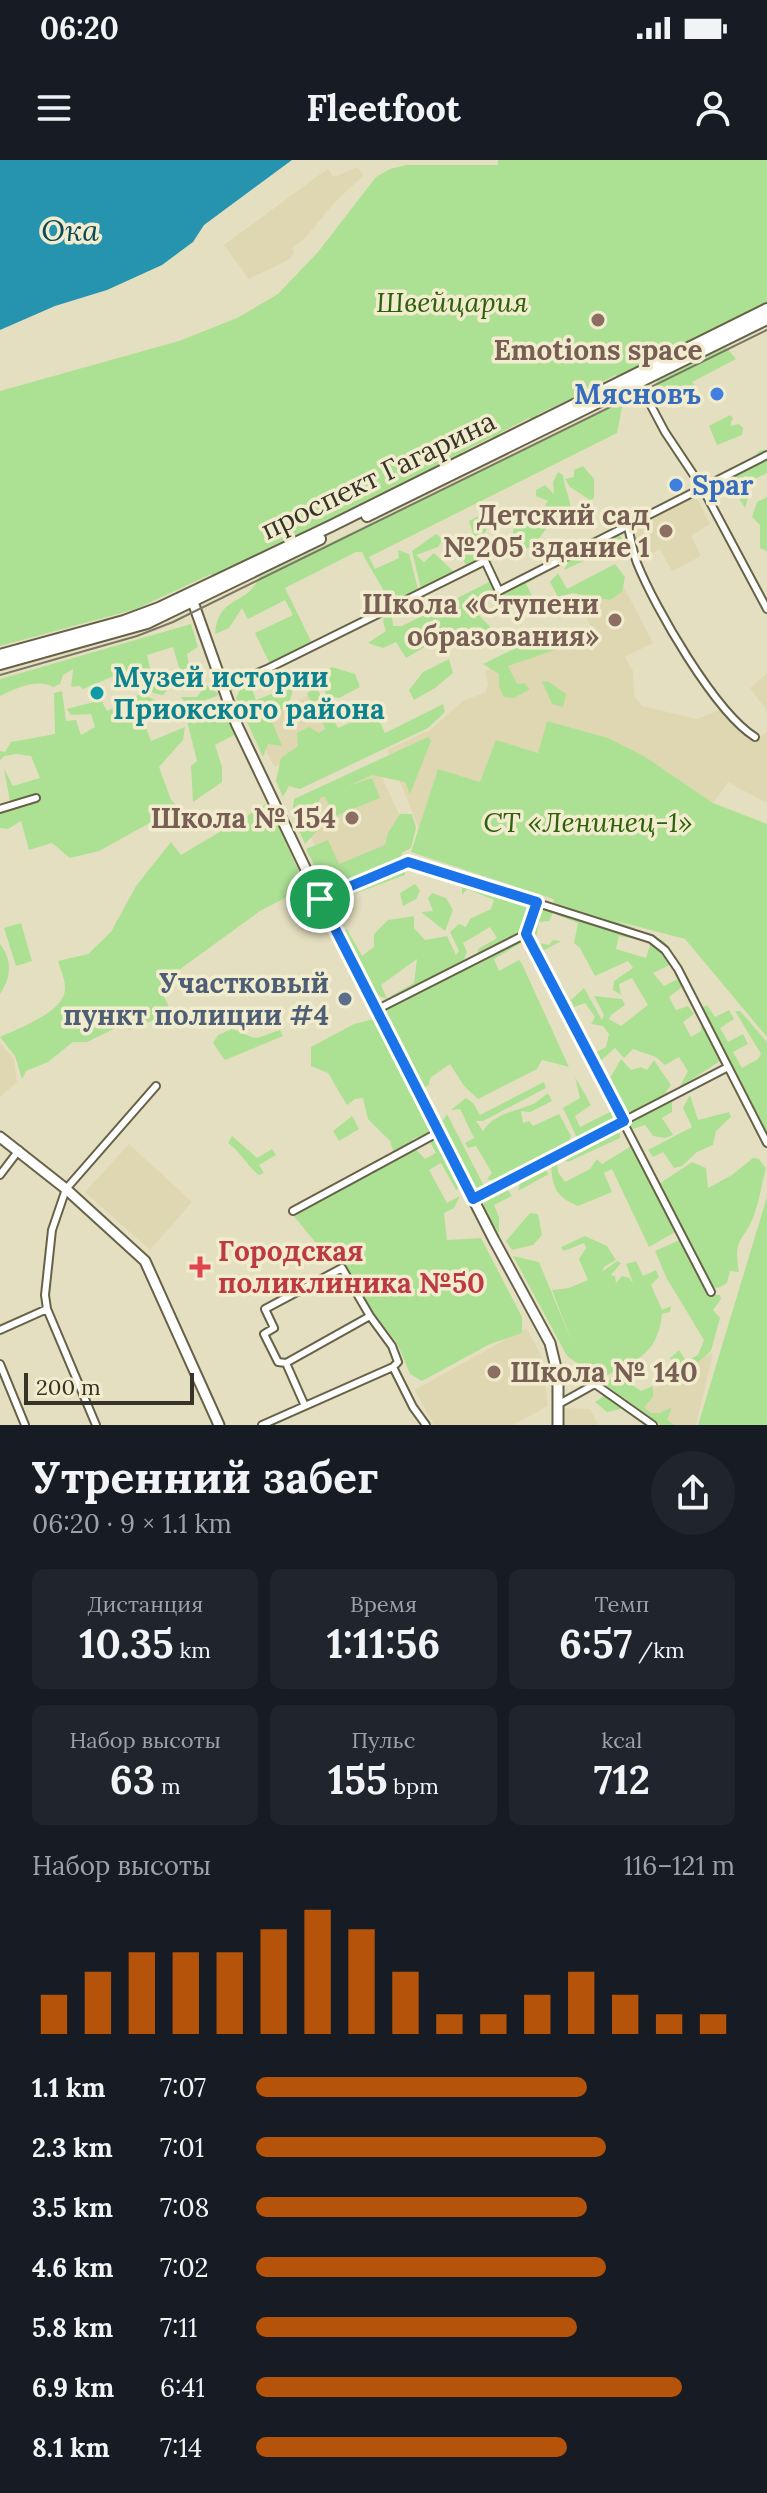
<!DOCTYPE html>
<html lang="ru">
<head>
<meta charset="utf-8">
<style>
	body { margin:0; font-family:Lora,serif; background:#20242c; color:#f1f3f6; height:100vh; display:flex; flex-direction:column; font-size:30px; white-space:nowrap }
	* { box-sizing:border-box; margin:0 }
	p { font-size:26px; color:#9ea1a6 }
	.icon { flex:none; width:44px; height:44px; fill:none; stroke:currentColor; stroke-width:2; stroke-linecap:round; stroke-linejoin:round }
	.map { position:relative; height:1265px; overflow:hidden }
	.sheet { display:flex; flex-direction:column; background:#171b24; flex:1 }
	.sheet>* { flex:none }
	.scale { position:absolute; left:24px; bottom:20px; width:170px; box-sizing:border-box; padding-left:8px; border:4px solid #363428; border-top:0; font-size:22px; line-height:28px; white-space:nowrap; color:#363428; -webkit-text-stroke:6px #f2ecce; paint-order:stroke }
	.pin { position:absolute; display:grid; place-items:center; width:68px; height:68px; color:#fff; margin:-34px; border:4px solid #fff; border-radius:50%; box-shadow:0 2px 8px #0007 }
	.round { display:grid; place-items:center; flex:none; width:84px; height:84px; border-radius:42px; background:#20242c }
	.headline { display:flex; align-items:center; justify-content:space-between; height:136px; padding:0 32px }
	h1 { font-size:44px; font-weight:700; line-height:60px }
	.stats { display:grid; grid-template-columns:repeat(3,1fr); gap:12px; height:136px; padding:8px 32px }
	.stats div { display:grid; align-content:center; border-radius:12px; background:#20242c; text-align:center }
	.stats b { font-size:40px; font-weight:700 }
	.stats small { font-size:22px; font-weight:400 }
	.stats p { font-size:22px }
	.chart { height:224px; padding:16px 32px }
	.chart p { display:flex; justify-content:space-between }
	.chart svg { width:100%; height:144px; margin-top:8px; stroke:#b45309; stroke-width:6 }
	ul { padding:0 32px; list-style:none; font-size:26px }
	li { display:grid; grid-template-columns:128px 96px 1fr; align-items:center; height:60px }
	li i { height:20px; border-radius:10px; background:#b45309 }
	.status { display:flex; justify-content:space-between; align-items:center; height:56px; padding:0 40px; background:#171b24; direction:ltr }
	.status svg { height:22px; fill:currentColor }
	header { display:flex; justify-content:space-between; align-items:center; height:104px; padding:0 32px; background:#171b24; font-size:36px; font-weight:700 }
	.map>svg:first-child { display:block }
	.built { fill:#ded7b1 }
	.green { fill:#ace194 }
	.water { fill:#2794af }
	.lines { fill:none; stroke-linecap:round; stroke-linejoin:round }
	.street-casing { stroke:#676247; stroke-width:10 }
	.secondary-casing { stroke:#676247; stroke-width:13 }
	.primary-casing { stroke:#676247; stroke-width:14 }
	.street { stroke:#fff; stroke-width:6 }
	.secondary { stroke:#fff; stroke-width:9 }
	.primary { stroke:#fff; stroke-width:10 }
	.tram { stroke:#7a7764; stroke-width:2 }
	.route-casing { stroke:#fff; stroke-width:16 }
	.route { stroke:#1a73e8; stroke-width:10 }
	.education-dot { fill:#8d6e63; stroke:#f2ecce; stroke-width:3 }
	.shop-dot { fill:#3f7fe0; stroke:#f2ecce; stroke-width:3 }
	.culture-dot { fill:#0f9aa8; stroke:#f2ecce; stroke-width:3 }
	.service-dot { fill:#5c6f8a; stroke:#f2ecce; stroke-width:3 }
	.health-dot { fill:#e0444e; stroke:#f2ecce; stroke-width:3 }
	.labels { text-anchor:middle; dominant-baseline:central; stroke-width:7; stroke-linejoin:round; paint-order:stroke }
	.park-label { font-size:28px; font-style:italic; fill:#2e610b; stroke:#f2ecce }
	.education-label { font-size:28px; font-weight:bold; fill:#785e54; stroke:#f2ecce; text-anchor:end }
	.shop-label { font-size:28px; font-weight:bold; fill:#366cbe; stroke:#f2ecce; text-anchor:end }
	.street-label { font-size:28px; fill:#363428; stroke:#f2ecce }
	.culture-label { font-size:28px; font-weight:bold; fill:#0d838f; stroke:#f2ecce; text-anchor:start }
	.service-label { font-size:28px; font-weight:bold; fill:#4e5e75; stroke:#f2ecce; text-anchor:end }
	.health-label { font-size:28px; font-weight:bold; fill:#be3a42; stroke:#f2ecce; text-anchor:start }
	.water-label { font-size:30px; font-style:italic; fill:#0c4958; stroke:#f2ecce }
</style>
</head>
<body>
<div class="status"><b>06:20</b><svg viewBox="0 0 49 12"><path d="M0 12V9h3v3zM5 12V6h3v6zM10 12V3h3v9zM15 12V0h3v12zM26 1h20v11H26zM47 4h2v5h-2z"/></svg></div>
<header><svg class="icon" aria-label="menu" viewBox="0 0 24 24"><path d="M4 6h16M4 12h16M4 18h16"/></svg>Fleetfoot<svg class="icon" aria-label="person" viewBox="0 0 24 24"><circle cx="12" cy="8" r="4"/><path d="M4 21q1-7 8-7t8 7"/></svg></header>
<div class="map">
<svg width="767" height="1265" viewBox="0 0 767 1265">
	<rect width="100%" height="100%" fill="#e5dfc1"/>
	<path class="built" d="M358 7 363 16 336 41 304 79 292 88 294 93 288 100 249 119 224 85 323 12 329 9 332 16H336Z
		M695 334 710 364 691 376 701 396 672 411 660 389 646 396 644 392H641L632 366Z
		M617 414 653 483 625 497 633 511 634 536 642 546 697 559 725 548 755 576 764 575 767 571V643L728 622 713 643 644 596 608 578 547 561 538 593 480 623 438 609 419 669 387 590 430 570 463 541 486 532 488 524 485 511 568 478 579 479 593 471 576 436Z
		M767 514V551L750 528Z
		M309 535 330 583 274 607 252 562Z
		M378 609 407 671 330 725 299 646Z
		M0 883 14 899 17 922 0 937Z
		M129 984 192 1042 150 1090 85 1032Z
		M526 1168 541 1195 548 1246 513 1265H434L415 1230Z
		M713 1193 696 1265H653L629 1248 639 1237 676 1216 685 1204Z
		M564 1248 590 1249 598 1265H563Z"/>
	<path class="green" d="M498 0H767V144L618 218 616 215 579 233 580 237 572 241 568 240 538 254 534 260 529 258 500 273 496 278 492 277 462 292 461 295 213 417 211 414 136 449 0 486V231L179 181 237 158 278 134 318 92 376 17 390 9 406 5H498Z
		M726 187 736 199 692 222 696 227 673 238 655 240 650 232 658 220Z
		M623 242 617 273 369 397 375 409 399 398 398 390 409 394 418 429 390 443C382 425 371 411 362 392H356L285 428 312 483 270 504 255 473 293 455 285 440 248 459 242 448 229 468 215 474C218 434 249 446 259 417Z
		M730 255 733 258 730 266 739 264 743 268 742 275 717 285 709 266Z
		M760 290 767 291V313L746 323 749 335 745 348 733 329 728 328 736 306 755 296Z
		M583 306 594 319V338L590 340 570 327 565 319 574 317V310Z
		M558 312 563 315C564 327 570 337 571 350L549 365 535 384 522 391 509 385 518 355 532 348 539 355 548 341 536 336V330L545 325 554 334 553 322Z
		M767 337V391L760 388V365L752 357 757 342Z
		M494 342 500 348 481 379H475L469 361 488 351Z
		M436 374 443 379 438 387 416 395 424 402 434 393 455 413 421 429 412 391Z
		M501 374 506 380 502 391 467 407 460 394 466 388 474 394Z
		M619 375 628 384 626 397 616 386 564 410 570 398Z
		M615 404 625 417 622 432 610 440 573 433 558 437 550 422 558 413 567 429Z
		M493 414 500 422 478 454 492 469V473L474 481 449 473 406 498 396 482 383 488 368 483 386 471 383 462 385 451 418 435 416 444 392 456 393 466H402L489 422Z
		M536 415 535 419 526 424 537 445 555 437 552 443 531 453 520 450 521 439 506 441 503 432Z
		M191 464 198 487 187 494 190 511 181 514 173 487 147 495 153 521 170 518 173 523 163 535C148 533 134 525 126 511L83 529 79 526 71 527 73 509 63 515 60 524 53 527C37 518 15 529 0 536V519Z
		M559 467 569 485 508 506 517 524 524 523 530 529 514 538 504 537 499 526V514L483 504Z
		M449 499 453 513 435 528 414 540 409 530 423 512Z
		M332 507 355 514 360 527 339 538 327 537 324 528 327 523 321 519 307 524 311 517Z
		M272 510 276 512 251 526 256 540 289 527H294L290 540 272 561 282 586 268 584 263 597 236 538 244 522Z
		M542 521 549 522 566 534 563 547 552 544Z
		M206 525 218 533 217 536 188 546 181 537H197Z
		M316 527 338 568 374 552 376 543 381 540 383 545 378 558 385 573 443 544 445 552 428 568 300 629 289 626 283 637 276 621 281 598 298 586 297 573 309 567 319 573 325 569 307 533Z
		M62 531 66 561 76 560 81 575 95 567 91 554 71 555 67 549 101 540 107 551 140 534 179 549 144 563 151 581 185 567 183 580 159 607 171 640 183 651 164 655 99 691 70 698 52 683 29 690 21 661 8 669 0 668V651L11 647 4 609 13 626 40 618 31 596 16 594 4 596 0 601V591L5 592 11 582 55 574 54 533Z
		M229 546 249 598 234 575 215 585 222 607V622L193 642 191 606 197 601 185 553 188 551 193 564 221 554Z
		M547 561 608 578 644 596 713 643 767 664V877L685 779 613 760 635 768V779L619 776 616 789 646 798 653 776 664 781 678 801 653 813 664 826 678 819 682 827 669 837 676 850 688 846 694 854 683 862 691 877 701 871 703 847 707 845 715 857 729 850 734 859 720 868 728 882 743 874 748 884 733 892 742 908 758 899 761 894 735 851H740L767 882V979L723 890 718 894 720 901 679 928 688 911 679 897 665 905 656 897 633 889 624 898 615 888 598 903 593 894 606 887 609 874 603 866 591 864 595 857 585 843 574 847 571 840 584 828 602 860 604 855 594 836 622 839 625 845 611 855 609 859 621 866 648 845 632 818 619 824 621 835 613 830 614 821 633 808 628 801 595 816 580 788 574 783 578 763 557 755 553 739 411 692 438 609 480 622 496 580 538 593Z
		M428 577 431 581 410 634 405 622 372 615 348 626 372 618 380 638 333 657 325 636 320 638 315 652 317 671 305 684 292 655 294 639Z
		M268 643 306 727 260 751 161 823V831L172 853 129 870 124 864 87 882H73L48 902 26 911 22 919 15 896 0 877C19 868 67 851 65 827 65 819 60 809 58 801L88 794 111 772 136 726 171 682 181 695Z
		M400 654H412L416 668 411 688 402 693 400 703 332 731 325 727 306 689 328 680 339 704 385 685 388 673Z
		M426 701 468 713 466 716 460 714 454 724 419 713Z
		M405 706V715L335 741V735Z
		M474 716 527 735 534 745 525 770 513 779 477 795 478 789 497 778 490 767 463 783 467 792 462 805 392 839 391 836 414 823 417 799 381 825 387 839 371 833 341 773 347 769 362 796 374 787V774L388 760 414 756V768L425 780 447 776 456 795 459 791 450 772 459 764 466 767 470 759 491 749 494 740 467 729 462 735V729Z
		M415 724 420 731 416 739 403 746 400 733Z
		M432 733 446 738 453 750 445 771 421 752 433 751 428 738Z
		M541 746 554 751 549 761 539 762 536 778 539 783 549 785 553 780 561 781 539 793 529 774Z
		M21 763 32 801 16 806 4 768Z
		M522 778 523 782 494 799 499 811 519 800 522 804 569 907 542 900 537 909 478 939 464 926 450 904 430 918 429 925 421 929 384 849Z
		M0 784C13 801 11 818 0 834Z
		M374 859 436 971 413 979V986L425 999 436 993 429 980 438 975 463 1024 456 1030 441 1003 429 1010 447 1043 460 1036 454 1048 444 1053 447 1080 481 1078 522 1157V1173L490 1184 422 1221 410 1214 397 1183 363 1139 359 1122 325 1094 293 1055 294 1049 390 996 393 990 390 981 368 959 363 938 355 939 347 945 328 913 311 906V887L354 864Z
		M232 869C263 880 247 881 280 870L283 876 225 900 213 883 218 875Z
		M621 899 631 910 641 907 647 910 654 900 671 925 664 935 624 956 607 923Z
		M575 917 591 945 575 956 580 967 612 951 615 962 578 980 563 948 580 938Z
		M544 922 546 928 483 961H476L483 971C494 954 513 952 531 945 536 943 543 937 548 933L552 941 530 952 521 951 523 963 529 961 533 966 559 954 571 976 566 989 497 1023 487 1019 492 1013 476 986 468 988 465 983 474 978 460 949 451 950 466 938 473 943 480 955Z
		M690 935 698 960 729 952 731 957 716 971 713 985 697 992 682 1006 674 1008 663 992 653 997 648 990 692 967 683 948Z
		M672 941V952L662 958 673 975 665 978 653 976 645 965 633 969 629 962Z
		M447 954 484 1026 475 1029 441 963Z
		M352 956 359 969 339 981 333 971Z
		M620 966V978L568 1002 560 997Z
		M232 976 257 998 272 989 276 995 259 1005 264 1013 259 1015C246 1005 242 993 228 983Z
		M633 985 677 1071 649 1087 612 1009 604 1013 612 1032 578 1046C557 1037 553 1029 551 1007L557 1001 558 1012 565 1022 590 1009 597 999 602 1004Z
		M753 998 759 999 766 1008C762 1023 760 1038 755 1052 746 1081 732 1075 739 1112L730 1111 727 1123 718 1128 711 1126 659 1024 692 1002 706 1008 708 1028 732 1015Z
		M542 1007 549 1014 518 1031 522 1018Z
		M507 1029 512 1036 494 1045 499 1057V1073L484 1053V1042Z
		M767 1037V1265H698Z
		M530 1053 538 1054 542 1075 533 1085 512 1090 506 1081Z
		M585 1076 607 1086 616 1100 604 1107 603 1111 617 1101 621 1103 611 1115 615 1116 616 1123 622 1116 629 1118 633 1123 626 1104 636 1101 643 1116 656 1110 659 1117 651 1125 662 1150 671 1146 670 1152 662 1154C658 1197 631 1203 599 1219L567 1196 513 1096 539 1102 572 1182 552 1130 569 1128 588 1120 579 1099 586 1088 584 1083 564 1091 561 1087Z
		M682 1079 709 1135H720L721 1139 713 1150 720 1158 711 1191 690 1209 685 1219 670 1198 679 1190 686 1201 698 1195 704 1180 667 1119 655 1091Z
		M615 1217 622 1218 641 1231 653 1226V1237L644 1247 651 1253H660L672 1247 667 1260 674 1265H661L603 1223Z
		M607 1234 624 1248 607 1252 595 1242Z"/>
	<path class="water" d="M0 0H292L204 65 193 82 162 105 107 130 55 146 0 170Z"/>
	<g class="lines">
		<g class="street-casing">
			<path id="street" d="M639 223 665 272 703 329 767 449
				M628 367C631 379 633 392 637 403 655 448 715 552 755 577
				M223 528 269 508 485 401 499 431 767 295
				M0 649 36 638
				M320 739 408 702 651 779 665 790 678 809 767 983
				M526 774 711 1132
				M526 774 537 742
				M376 850 526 774
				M0 1015 19 990
				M473 1039 728 907
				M293 1051 439 972
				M0 1170 47 1149
				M286 1203 278 1202 264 1174 274 1168 265 1149 342 1108 370 1156 392 1186 398 1202 393 1207
				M286 1203 370 1156
				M286 1203 305 1246
				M0 1204 25 1265
				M559 1244 595 1224 653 1265
				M96 1265 47 1149 45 1135 52 1070 66 1029 156 926
				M262 1265 393 1207 413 1247 426 1265"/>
		</g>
		<g class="secondary-casing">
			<path id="secondary" d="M193 442 236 563 320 739 494 1080 550 1183 558 1216V1265
				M0 977 66 1029 145 1101 219 1265"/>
		</g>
		<g class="primary-casing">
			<path id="primary" d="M367 356 767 159
				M0 495 124 461 159 448 331 366 767 149
				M0 504 147 463 320 379"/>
		</g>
		<use href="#street" class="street"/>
		<use href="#secondary" class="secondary"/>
		<use href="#primary" class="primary"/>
		<path class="tram" d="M0 515 137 476 173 462 767 170"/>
	</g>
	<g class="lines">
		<g class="route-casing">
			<path id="route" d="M408 702 537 742 526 774 624 961 473 1039 320 739Z"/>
		</g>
		<use href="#route" class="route"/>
	</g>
	<g class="education-dot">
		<circle cx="598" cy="160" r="8"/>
		<circle cx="666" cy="371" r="8"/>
		<circle cx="615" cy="460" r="8"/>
		<circle cx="352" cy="658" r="8"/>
		<circle cx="494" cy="1212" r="8"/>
	</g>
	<g class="shop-dot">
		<circle cx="717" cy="234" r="8"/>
		<circle cx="676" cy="325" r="8"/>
	</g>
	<circle class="culture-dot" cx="97" cy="533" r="8"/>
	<circle class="service-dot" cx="345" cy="839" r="8"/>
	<path class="health-dot" d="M196 1095h8v8h8v8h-8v8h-8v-8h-8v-8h8z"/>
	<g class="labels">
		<g class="park-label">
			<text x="452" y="142">Швейцария</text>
			<text x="588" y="662">СТ «Ленинец-1»</text>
		</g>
		<g class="education-label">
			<text x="598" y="190" text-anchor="middle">Emotions space</text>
			<text x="650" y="355">Детский сад<tspan x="650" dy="32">№205 здание 1</tspan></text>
			<text x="599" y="444">Школа «Ступени<tspan x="599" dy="32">образования»</tspan></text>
			<text x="336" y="658">Школа № 154</text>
			<text x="510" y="1212" text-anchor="start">Школа № 140</text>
		</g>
		<g class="shop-label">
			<text x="701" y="234">Мясновъ</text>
			<text x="692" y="325" text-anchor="start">Spar</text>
		</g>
		<g class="street-label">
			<text transform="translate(378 315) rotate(-26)">проспект Гагарина</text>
		</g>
		<g class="culture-label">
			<text x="113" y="517">Музей истории<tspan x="113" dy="32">Приокского района</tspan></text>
		</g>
		<g class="service-label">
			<text x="329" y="823">Участковый<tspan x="329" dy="32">пункт полиции #4</tspan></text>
		</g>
		<g class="health-label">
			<text x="218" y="1091">Городская<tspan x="218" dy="32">поликлиника №50</tspan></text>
		</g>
		<g class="water-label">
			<text x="70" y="70">Ока</text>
		</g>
	</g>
</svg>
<div class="scale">200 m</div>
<div class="pin" style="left:320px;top:739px;background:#1e9e55"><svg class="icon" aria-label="arrive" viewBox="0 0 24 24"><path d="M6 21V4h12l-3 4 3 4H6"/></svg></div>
</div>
<section class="sheet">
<div class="headline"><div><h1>Утренний забег</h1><p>06:20 · 9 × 1.1 km</p></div><a class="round"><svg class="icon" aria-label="share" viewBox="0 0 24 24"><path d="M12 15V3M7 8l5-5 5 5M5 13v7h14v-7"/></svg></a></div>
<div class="stats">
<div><p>Дистанция</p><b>10.35<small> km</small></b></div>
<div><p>Время</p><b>1:11:56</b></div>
<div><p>Темп</p><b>6:57<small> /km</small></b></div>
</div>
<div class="stats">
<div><p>Набор высоты</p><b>63<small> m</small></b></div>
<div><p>Пульс</p><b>155<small> bpm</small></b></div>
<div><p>kcal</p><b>712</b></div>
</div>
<div class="chart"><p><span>Набор высоты</span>116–121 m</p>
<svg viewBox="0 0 160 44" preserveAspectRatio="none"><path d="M5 44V32M15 44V25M25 44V19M35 44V19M45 44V19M55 44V12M65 44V6M75 44V12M85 44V25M95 44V38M105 44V38M115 44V32M125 44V25M135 44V32M145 44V38M155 44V38"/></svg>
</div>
<ul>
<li><b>1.1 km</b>7:07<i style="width:69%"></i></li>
<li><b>2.3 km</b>7:01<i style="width:73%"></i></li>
<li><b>3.5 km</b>7:08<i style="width:69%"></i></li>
<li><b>4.6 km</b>7:02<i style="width:73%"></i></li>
<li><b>5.8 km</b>7:11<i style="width:67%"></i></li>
<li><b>6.9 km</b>6:41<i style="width:89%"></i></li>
<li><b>8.1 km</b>7:14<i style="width:65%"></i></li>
</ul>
</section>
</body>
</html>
